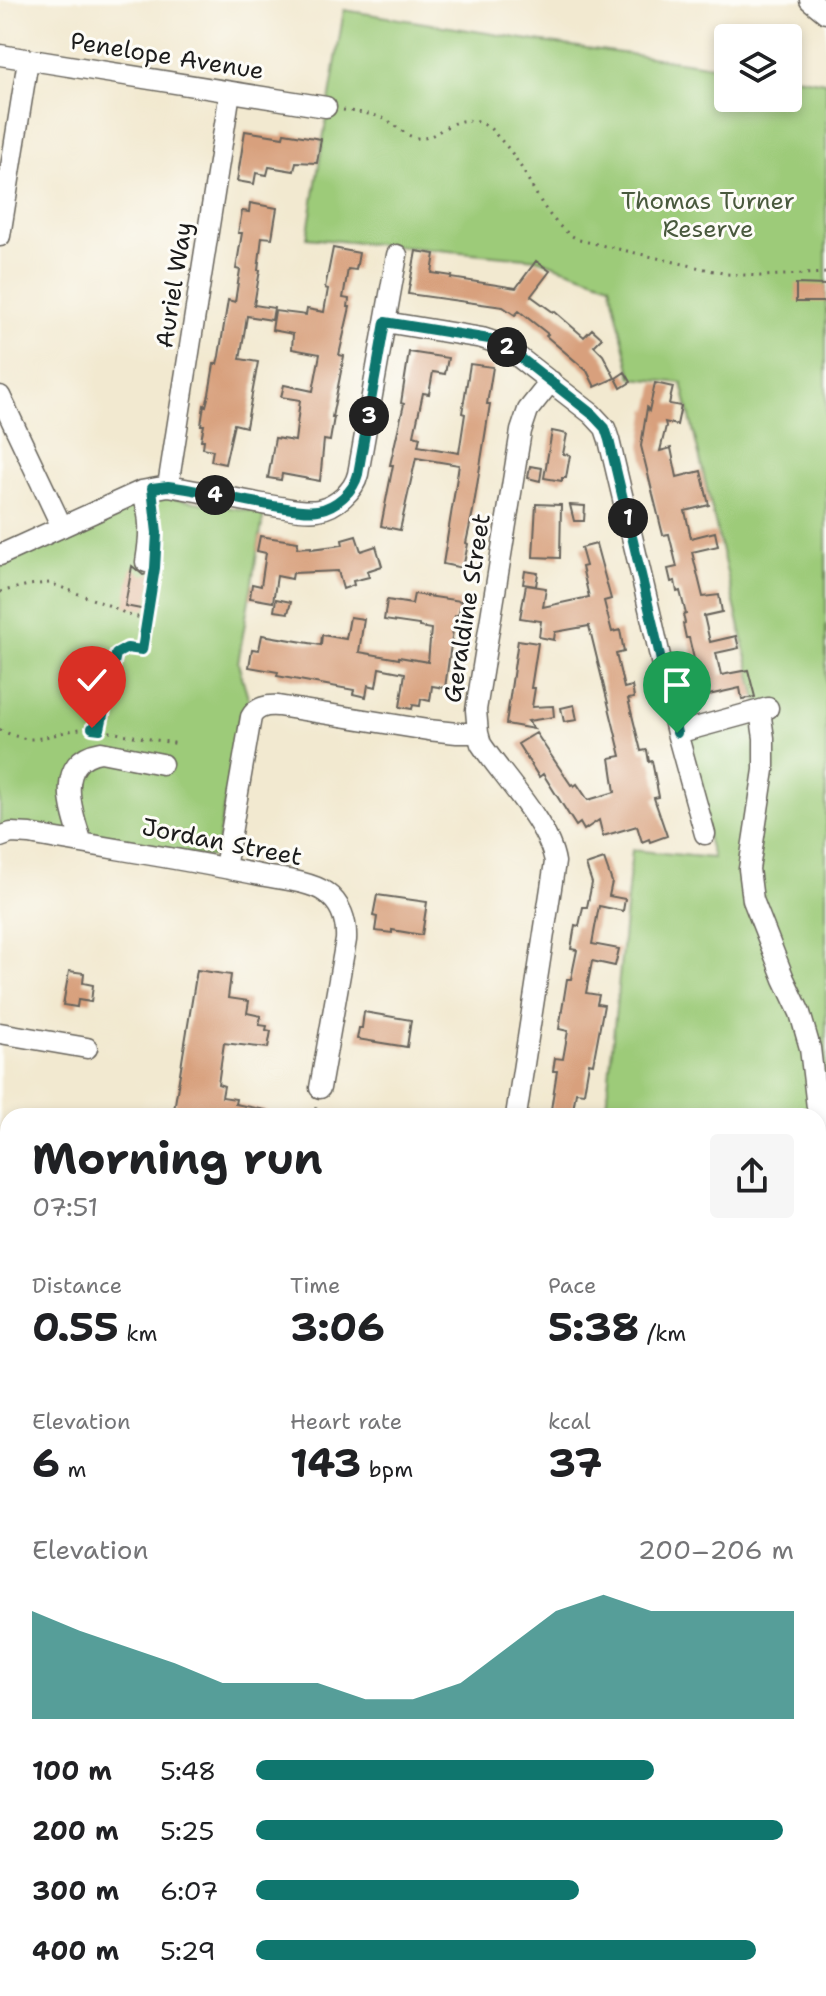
<!DOCTYPE html>
<html lang="en">
<head>
<meta charset="utf-8">
<style>
	body { margin:0; font-family:"Shantell Sans",sans-serif; background:#f6f6f6; color:#202124; height:100vh; display:flex; flex-direction:column; font-size:30px; white-space:nowrap }
	* { box-sizing:border-box; margin:0 }
	p { font-size:26px; color:#757577 }
	.icon { flex:none; width:44px; height:44px; fill:none; stroke:currentColor; stroke-width:2; stroke-linecap:round; stroke-linejoin:round }
	.map { position:relative; flex:1; overflow:hidden }
	.side { position:absolute; left:0px; top:1108px; width:826px; height:888px; display:flex; flex-direction:column; background:#fff; border-radius:24px 24px 0 0; box-shadow:0 4px 12px #0003 }
	.side>* { flex:none }
	.buttons { position:absolute; left:714px; top:24px; display:grid; gap:16px }
	.buttons a { display:grid; place-items:center; width:88px; height:88px; border-radius:8px; background:#fff; box-shadow:0 4px 12px #0003; font-size:40px }
	.pin { position:absolute; display:grid; place-items:center; width:68px; height:68px; color:#fff; margin:-82px -34px; border-radius:50% 50% 50% 0; rotate:-45deg; box-shadow:0 0 8px #0007 }
	.pin .icon { rotate:45deg }
	.km { position:absolute; width:40px; height:40px; margin:-20px; border-radius:50%; background:#222; color:#fff; font-size:22px; line-height:40px; text-align:center }
	.round { display:grid; place-items:center; flex:none; width:84px; height:84px; border-radius:8px; background:#f6f6f6 }
	.head { display:flex; align-items:center; justify-content:space-between; height:136px; padding:0 32px }
	h1 { font-size:44px; font-weight:700; line-height:60px }
	.figures { display:grid; grid-template-columns:repeat(3,1fr); gap:12px; height:136px; padding:8px 32px }
	.figures div { display:grid; align-content:center }
	.figures b { font-size:40px; font-weight:700 }
	.figures small { font-size:22px; font-weight:400 }
	.figures p { font-size:22px }
	.chart { height:224px; padding:16px 32px }
	.chart p { display:flex; justify-content:space-between }
	.chart svg { width:100%; height:144px; margin-top:8px; fill:#0f766e; opacity:.7 }
	ul { padding:0 32px; list-style:none; font-size:26px }
	li { display:grid; grid-template-columns:128px 96px 1fr; align-items:center; height:60px }
	li i { height:20px; border-radius:10px; background:#0f766e }
	.map>svg:first-child { display:block }
	.green { fill:#9dcb79; stroke:#5c744a; stroke-width:2 }
	.building { fill:#d8a07d }
	.lines { fill:none; stroke-linecap:round; stroke-linejoin:round }
	.minor-casing { stroke:#67645b; stroke-width:23 }
	.major-casing { stroke:#67645b; stroke-width:29 }
	.path { stroke:#67645b; stroke-width:3; stroke-dasharray:2 6; stroke-linecap:butt }
	.minor { stroke:#fff; stroke-width:20 }
	.major { stroke:#fff; stroke-width:26 }
	.route-casing { stroke:#fff; stroke-width:16 }
	.route { stroke:#0f766e; stroke-width:10 }
	.labels { text-anchor:middle; dominant-baseline:central; stroke-width:6; stroke-linejoin:round; paint-order:stroke }
	.street-label { font-size:24px; fill:#1c1c1c; stroke:#fdfcf7 }
	.park-label { font-size:24px; fill:#49593d; stroke:#fdfcf7 }
</style>
</head>
<body>
<div class="map">
<svg width="826" height="1996" viewBox="0 0 826 1996">
	<rect width="100%" height="100%" fill="#fdfcf7"/>
	<filter id="ink" filterUnits="userSpaceOnUse"><feTurbulence type="fractalNoise" baseFrequency=".0125" numOctaves="2"/><feDisplacementMap in="SourceGraphic" scale="16" xChannelSelector="R" yChannelSelector="G"/><feConvolveMatrix kernelMatrix="1 2 1 2 8 2 1 2 1" color-interpolation-filters="sRGB"/></filter>
	<filter id="wash" filterUnits="userSpaceOnUse"><feTurbulence type="fractalNoise" baseFrequency=".006" numOctaves="4" result="noise"/><feDisplacementMap in="SourceGraphic" scale="32" xChannelSelector="R" yChannelSelector="G"/><feGaussianBlur stdDeviation="1.8" result="paint"/><feColorMatrix in="noise" values="0 0 0 0 0 0 0 0 0 0 0 0 0 0 0 0 0 1.4 0 .05"/><feComposite in="paint" operator="in"/></filter>
	<g filter="url(#wash)">
		<rect width="100%" height="100%" fill="#f2e9d0"/>
		<path class="green" d="M344 10 536 41 728 68V98H788V76L826 82V1366L818 1364V1116H605L632 850 713 858 677 733 758 704 682 383 632 378 610 284 537 259 307 238Z
			M164 497 264 513 238 663 250 704 240 716 237 728 218 842 214 854 211 857 0 830V566L138 501Z
			M826 1934V1996H719L733 1988H818V1939Z"/>
		<g id="blocks">
			<path class="building" d="M245 131 283 137 284 133 321 139 317 163 296 162 294 171 269 167 267 175 256 173 254 184 237 181Z
				M250 203 277 208 272 238 262 237 258 270H260L254 305 274 308 272 320 247 316 240 359 258 362 246 427 234 424 225 464 211 461 213 450 203 448 204 440H201L204 425H201L204 405 206 406 209 394 214 364H217L219 356 228 300 235 302 240 270 236 269 242 233H238L242 211 249 212Z
				M333 248 359 253 356 270 348 269 343 298 349 299 348 307H350L339 355 344 356 332 417H334L330 441 324 440 320 481 282 474 281 480 268 478 275 438 295 441 300 400 281 397 284 385 313 391 320 354 292 349 293 334 272 330 275 311 306 315 307 309 324 312 328 289 325 288Z
				M416 251 435 254 432 273 452 276 451 278 516 288 536 261 550 271 531 296 553 312 554 311 584 337 592 329 602 338 594 346 603 355 615 378 595 387 587 371 546 336 548 334 519 311 515 315 503 307 408 294Z
				M796 284 826 285V302H796Z
				M409 352 448 358 445 374 433 372 429 394 423 393 414 435 420 437 418 446 459 453 465 414 462 413 470 364 493 367 487 404H490L473 511 466 543 468 544 463 568 443 564 459 465 416 458 400 530 381 526 393 465H390L404 404 401 403Z
				M625 372 631 382 621 388 616 378Z
				M655 383 673 387 669 404 681 406 677 425 665 422 666 426 660 451 671 448 677 477 701 471 709 505 685 511 691 538 715 532 718 546 692 552 703 597 719 595 722 612 704 616 710 642 736 636 739 648 716 653 721 675 748 670 755 697 742 699 740 688 704 696 693 663H695L689 638H686L683 624 685 623 683 615 686 614 680 591 677 592 675 581 671 582 668 569 677 567 669 534 663 535 641 446 647 408 649 411Z
				M552 431 567 434 563 454 570 455 566 478H562V481L544 478Z
				M530 466 542 468 540 481 528 478Z
				M536 504 561 505 560 558 533 557Z
				M570 505 585 506 584 521H574Z
				M260 536 298 542 297 548 311 547V549L343 545 342 540 356 536 361 551 376 546 382 566 367 571 369 577 353 581 354 585 343 589 338 571 293 573 292 579 277 576 273 602 250 598 252 584 261 586 266 553 257 551Z
				M596 544 611 599 604 601 612 632 620 630 624 652 616 654 624 688 632 686 634 698 628 699 641 751 647 750 649 762 652 761 659 797 654 798 667 836 650 842 649 839 642 842 637 826 603 836 599 820 584 830 580 823 576 826 543 774 539 777 518 744 536 733 571 785 573 784 574 786 577 784 588 800 615 792 610 758 621 756 589 626 555 632 554 640 539 637 541 621 520 618 526 585 546 588 543 607 589 597 582 567 586 566 581 548Z
				M132 566 143 575 153 573 146 610 125 606Z
				M525 571 538 573 536 586 523 584Z
				M414 594 461 601 459 614 455 616 445 688 432 686 430 701 421 699 420 706 413 705 412 709 400 707 405 673 379 668 376 687 368 685 366 697 353 694 354 690 277 676 278 672 249 667 252 649 259 650 262 635 321 645 322 635 346 639 350 617 364 619 359 652 399 659V657L428 662 431 629 419 627V625L384 620 387 600 412 604Z
				M276 599 291 602 288 613 274 611Z
				M518 640 538 643 531 688H535L532 707 553 706 554 717 528 721 534 729 506 724Z
				M574 705 577 720 564 722 561 708Z
				M604 859 612 882 609 896 625 899 623 911 599 906 592 944 619 949 615 966 592 961 586 993 599 995 597 1004 604 1005 593 1064 589 1063 584 1093 576 1092 572 1116H550L557 1071H553L555 1058 563 1059 568 1031 559 1029 567 979H571L577 950 571 949 575 925 579 926 583 907H587L592 883 586 865Z
				M377 895 427 902 422 935 392 930V933L375 931 377 917 373 916Z
				M197 970 231 975 228 998 249 1001 247 1013 261 1016 259 1025 267 1026 266 1030 271 1031 268 1048 224 1043 218 1084 224 1086 222 1097 236 1099 235 1104 266 1110V1116H173Z
				M69 971 84 973 83 983 93 985 91 1002 78 1000 77 1007 63 1005Z
				M364 1012 411 1020 407 1047 357 1039 359 1028H362Z"/>
		</g>
	</g>
	<g filter="url(#ink)">
		<use href="#blocks" fill-opacity="0" stroke="#67645b" stroke-width="2"/>
		<g class="lines">
			<g class="minor-casing">
				<path id="minor" d="M810 0 826 13
					M0 55 326 107
					M0 236 28 60
					M385 322 482 338 503 345 592 414 605 428 609 440 653 625 677 733 705 834
					M0 396 62 527
					M168 486 230 92
					M141 491C152 515 150 537 146 562
					M0 555 141 491 168 486C205 492 242 501 280 507 292 509 306 512 318 510 336 507 354 491 358 474L397 255
					M760 711 764 738V770L749 869 753 900 784 979 800 1013 810 1048 818 1116
					M677 733 768 708
					M0 837 11 833 30 834C106 848 184 859 260 875 279 879 309 881 325 892 341 903 347 921 346 940L320 1088
					M82 843C72 813 53 760 101 752L162 764
					M225 868 251 717C256 707 268 705 278 706L428 730 457 733H478
					M0 1033 87 1048
					M516 1116 555 862C549 824 503 777 481 744L478 733 476 710 521 431 528 410 551 381
					M818 1118V1149
					M0 1278 8 1279
					M818 1416 826 1418
					M0 1481 8 1482
					M0 1633 8 1585
					M818 1692 826 1708
					M818 1938 826 1934
					M489 1988 494 1996
					M713 1996 726 1988"/>
			</g>
			<g class="major-casing">
				<path id="major" d="M0 1237 8 1239
					M818 1375 826 1376"/>
			</g>
			<path class="path" d="M343 110C355 112 368 113 380 117 393 121 404 136 417 138 439 142 453 107 487 126 492 129 496 135 500 139 531 170 538 219 579 240L727 274 761 276 826 273
				M154 575 142 650 127 648 116 654 99 730 179 744
				M0 592 28 585 50 583 113 607 128 615 147 619
				M0 730C10 734 20 739 31 739 54 738 75 725 100 729
				M314 1116 316 1106
				M818 1961 826 1957
				M753 1996 768 1988"/>
			<use href="#minor" class="minor"/>
			<use href="#major" class="major"/>
		</g>
	</g>
	<g class="lines" filter="url(#ink)">
		<g class="route-casing">
			<path id="route" d="M92 728 100 729 116 654 127 648 142 650 155 568 157 533 152 488 168 486C205 491 242 501 280 507 292 509 306 512 318 510 336 507 354 491 358 474L385 322 489 339 508 348 592 414 605 428 609 440 653 625 677 733"/>
		</g>
		<use href="#route" class="route"/>
	</g>
	<g class="labels">
		<g class="street-label">
			<text transform="translate(167 56) rotate(9)">Penelope Avenue</text>
			<text transform="translate(174 285) rotate(-81)">Auriel Way</text>
			<text transform="translate(467 608) rotate(-81)">Geraldine Street</text>
			<text transform="translate(222 842) rotate(11)">Jordan Street</text>
		</g>
		<g class="park-label">
			<text x="708" y="201">Thomas Turner<tspan x="708" dy="28">Reserve</tspan></text>
		</g>
	</g>
</svg>
<div class="buttons">
<a><svg class="icon" aria-label="layers" viewBox="0 0 24 24"><path d="M12 4l9 5-9 5-9-5zM3 14l9 5 9-5"/></svg></a>
</div>
<div class="pin" style="left:677px;top:733px;background:#1e9e55"><svg class="icon" aria-label="arrive" viewBox="0 0 24 24"><path d="M6 21V4h12l-3 4 3 4H6"/></svg></div>
<div class="pin" style="left:92px;top:728px;background:#d93025"><svg class="icon" aria-label="check" viewBox="0 0 24 24"><path d="M5 12l5 5 9-10"/></svg></div>
<b class="km" style="left:628px;top:518px">1</b>
<b class="km" style="left:507px;top:347px">2</b>
<b class="km" style="left:369px;top:416px">3</b>
<b class="km" style="left:215px;top:495px">4</b>
<section class="side">
<div class="head"><div><h1>Morning run</h1><p>07:51</p></div><a class="round"><svg class="icon" aria-label="share" viewBox="0 0 24 24"><path d="M12 15V3M7 8l5-5 5 5M5 13v7h14v-7"/></svg></a></div>
<div class="figures">
<div><p>Distance</p><b>0.55<small> km</small></b></div>
<div><p>Time</p><b>3:06</b></div>
<div><p>Pace</p><b>5:38<small> /km</small></b></div>
</div>
<div class="figures">
<div><p>Elevation</p><b>6<small> m</small></b></div>
<div><p>Heart rate</p><b>143<small> bpm</small></b></div>
<div><p>kcal</p><b>37</b></div>
</div>
<div class="chart"><p><span>Elevation</span>200–206 m</p>
<svg viewBox="0 0 160 44" preserveAspectRatio="none"><path d="M0 44V11L10 17L20 22L30 27L40 33L50 33L60 33L70 38L80 38L90 33L100 22L110 11L120 6L130 11L140 11L150 11L160 11V44z"/></svg>
</div>
<ul>
<li><b>100 m</b>5:48<i style="width:74%"></i></li>
<li><b>200 m</b>5:25<i style="width:98%"></i></li>
<li><b>300 m</b>6:07<i style="width:60%"></i></li>
<li><b>400 m</b>5:29<i style="width:93%"></i></li>
</ul>
</section>
</div>
</body>
</html>
